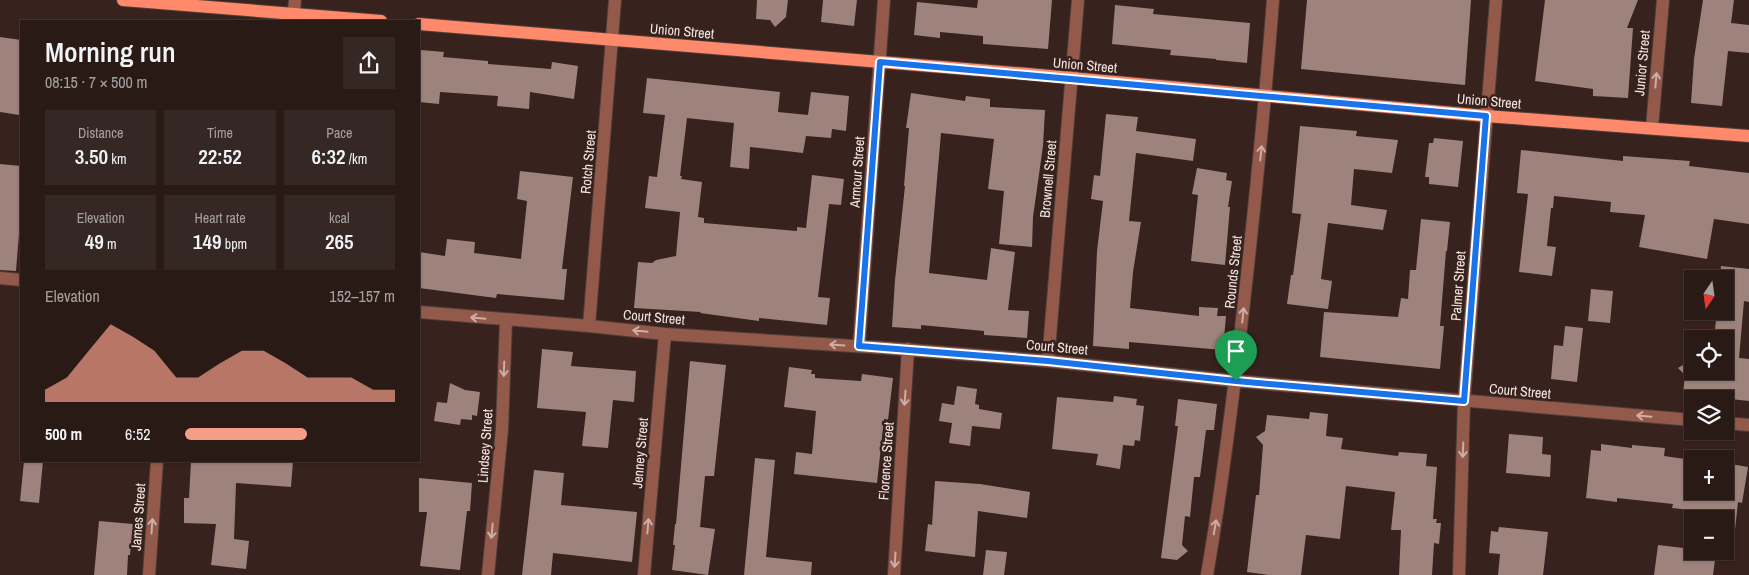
<!DOCTYPE html>
<html lang="en">
<head>
<meta charset="utf-8">
<style>
	body { margin:0; font-family:"Archivo Narrow",sans-serif; background:#352723; color:#f1f3f6; height:100vh; display:flex; flex-direction:column; font-size:19px; white-space:nowrap }
	* { box-sizing:border-box; margin:0 }
	p { font-size:16px; color:#a5a1a1 }
	.icon { flex:none; width:28px; height:28px; fill:none; stroke:currentColor; stroke-width:2; stroke-linecap:round; stroke-linejoin:round }
	.map { position:relative; flex:1; overflow:hidden }
	.drawer { position:absolute; left:20px; top:20px; width:400px; height:442px; display:flex; flex-direction:column; background:#291a16; border-radius:0px; box-shadow:0 1px 4px #0004,0 0 0 1px #453835 }
	.drawer>* { flex:none }
	.needle { width:32px; rotate:193deg }
	.buttons { position:absolute; left:1684px; top:270px; display:grid; gap:10px }
	.buttons a { display:grid; place-items:center; width:50px; height:50px; border-radius:0px; background:#291a16; box-shadow:0 1px 4px #0004,0 0 0 1px #453835; font-size:25px }
	.pin { position:absolute; display:grid; place-items:center; width:42px; height:42px; color:#fff; margin:-51px -21px; border-radius:50% 50% 50% 0; rotate:-45deg; box-shadow:0 0 5px #0007 }
	.pin .icon { rotate:45deg }
	.round { display:grid; place-items:center; flex:none; width:52px; height:52px; border-radius:0px; background:#352723 }
	.overview { display:flex; align-items:center; justify-content:space-between; height:85px; padding:0 25px }
	h1 { font-size:28px; font-weight:600; line-height:38px }
	.figures { display:grid; grid-template-columns:repeat(3,1fr); gap:8px; height:85px; padding:5px 25px }
	.figures div { display:grid; align-content:center; border-radius:0px; background:#352723; text-align:center }
	.figures b { font-size:21px; font-weight:600 }
	.figures small { font-size:14px; font-weight:400 }
	.figures p { font-size:14px }
	.chart { height:140px; padding:10px 25px }
	.chart p { display:flex; justify-content:space-between }
	.chart svg { width:100%; height:90px; margin-top:5px; fill:#f49e88; opacity:.7 }
	ul { padding:0 25px; list-style:none; font-size:16px }
	li { display:grid; grid-template-columns:80px 60px 1fr; align-items:center; height:38px }
	li i { height:12px; border-radius:6px; background:#f49e88 }
	.map>svg:first-child { display:block }
	.building { fill:#9d837c }
	.lines { fill:none; stroke-linecap:round; stroke-linejoin:round }
	.minor-casing { stroke:#513d38; stroke-width:14 }
	.major-casing { stroke:#513d38; stroke-width:14 }
	.minor { stroke:#935a4c; stroke-width:12 }
	.major { stroke:#fe896b; stroke-width:12 }
	.oneway { stroke:#cdada5 }
	.route-casing { stroke:#fff; stroke-width:10 }
	.route { stroke:#1a73e8; stroke-width:6 }
	.labels { text-anchor:middle; dominant-baseline:central; stroke-width:5; stroke-linejoin:round; paint-order:stroke }
	.street-label { font-size:14px; fill:#f3e5e1; stroke:#37221d }
</style>
</head>
<body>
<div class="map">
<svg width="1749" height="575" viewBox="0 0 1749 575">
	<rect width="100%" height="100%" fill="#37221d"/>
	<path class="building" d="M757 0H788L786 17 775 27 770 20 756 19Z
		M823 0H857L854 26 821 22Z
		M978 0H1052L1048 49 983 44V36L940 32V38L914 35 917 2 977 8Z
		M1307 0H1471L1465 85 1301 69Z
		M1545 0H1638L1627 28H1633L1628 98 1593 96V89L1535 81Z
		M1703 0H1734L1731 23 1749 25V53L1728 51 1722 106 1691 103 1694 59Z
		M1115 5 1154 9 1153 14 1250 23 1247 63 1216 60V59L1170 55 1171 50 1112 44Z
		M0 37 21 40V99L19 115 0 112Z
		M421 50 444 52 443 57 488 61V64L551 69 552 62 578 66 574 99 530 92 529 109 497 106 498 96 440 92 439 104 419 102V78Z
		M647 78 780 92 778 112 808 115 811 92 849 96 846 131 832 129 831 138 806 136 803 153 750 147 749 169 730 167 734 123 687 118 680 176H682L681 179 702 182 698 217 704 218V223L797 231V227L806 228 812 175 844 179 841 205 829 204 818 297 830 298 827 325 759 318V321L700 313 701 312 634 308 638 262 652 263 656 260 676 256 680 212 645 208 649 176 657 177 665 115 643 113Z
		M911 93 965 101 966 96 990 99V107L1045 110 1043 146 1033 217 1032 247 999 244 1004 191 988 189 994 139 941 133 929 273 987 280 991 248 1015 252 1008 310 1029 311 1027 338 984 335V331L921 325V329L892 327 895 280 905 186H904L909 128H906Z
		M1106 114 1138 117 1136 131 1196 139 1193 161 1136 153 1129 221 1141 222 1133 272 1130 308 1199 316V307L1218 308 1217 316H1226L1223 350 1129 342V349L1093 346 1097 251 1103 201 1091 199 1094 175 1100 176Z
		M1300 126 1357 131 1356 136 1398 140 1392 173 1354 169 1351 205 1387 210 1383 230 1328 223 1321 279 1332 281 1328 309 1287 304 1291 275H1293L1301 214 1292 213Z
		M1434 138 1463 141 1458 187 1429 184V177H1425L1429 143H1433Z
		M1521 150 1623 161V156L1690 161 1689 166 1749 173V224L1714 219 1707 259 1639 247 1645 215 1610 212 1611 202 1554 196 1553 208H1551L1547 246 1556 247 1552 276 1519 272 1528 194 1517 193Z
		M0 164 21 166V210L16 271 0 270Z
		M1197 168 1227 173 1226 180 1232 181 1228 207H1230L1225 265 1191 261 1198 195 1192 194Z
		M520 171 573 177 562 269H567L564 300 497 294 496 298 419 288V252L445 256 447 239 475 242 474 253 521 259 527 201 517 199Z
		M1421 219 1450 222 1447 251H1446L1440 326H1444L1440 369 1320 357 1324 312 1398 317 1401 298 1408 299 1410 270H1416Z
		M1721 266 1749 269V302L1744 301 1739 358 1749 359V401L1683 394 1685 375 1678 368 1686 363 1689 340H1692V371H1725V339H1714L1717 311H1725V279H1720Z
		M1591 289 1613 291 1610 323 1588 321Z
		M1565 326 1583 328 1577 382 1551 379 1554 345 1563 346Z
		M542 349 573 352 571 366 636 371 634 402 613 400 608 448 582 446 586 412 537 408Z
		M690 361 726 365 714 476H705L700 527 715 529 708 575 672 570 675 545H673L675 524H676Z
		M789 367 812 370 811 374H815V378L861 381 862 374 893 378 888 420 884 419 877 483 794 474 796 452 812 454 816 411 784 407Z
		M450 383 465 390 480 392 477 416 472 415V420L461 419 460 425 434 421 437 402 447 403Z
		M957 386 977 389 975 404 979 405V409L1002 413 1000 429 972 426 970 446 949 443 952 423 939 421 942 403 954 405Z
		M1114 396 1137 399 1136 405 1144 406 1140 441 1135 440 1134 446 1123 445 1120 469 1096 465 1098 454 1052 449 1057 397 1113 402Z
		M1178 399 1217 404 1214 430H1206L1200 477H1194L1190 517 1185 516 1182 545 1188 551 1177 560 1161 558 1178 426H1175Z
		M1310 412 1328 414 1326 436 1343 438 1341 449 1398 456 1399 452 1427 454 1426 466 1437 467 1433 519H1437L1436 523H1441L1439 544 1434 543 1432 575H1399L1401 530H1391L1395 492 1346 486 1340 539 1306 535 1301 575H1269L1247 572 1256 495H1259L1263 445 1256 437 1265 431 1267 415 1309 419Z
		M1509 434 1543 437 1542 454 1551 455 1550 477 1506 473Z
		M1601 444 1632 448V445L1665 448 1664 456 1692 460V491H1725V463L1748 467 1742 503 1738 502 1735 530 1725 529V519H1715L1716 513 1672 508 1673 504 1617 498V502L1586 498 1591 450 1601 451Z
		M755 458 775 460 766 557 812 562 811 575H744Z
		M24 461H43L39 503 20 501Z
		M191 461H293L291 487 236 483 234 539 249 541 246 569 211 565 216 524 184 523V498H189Z
		M534 470 564 473 561 505 637 512 632 562 553 553 551 575H522Z
		M419 478 472 483 470 511H467L460 570 420 566 427 512H419Z
		M935 481 980 484 1030 492 1027 518 978 511 975 557 925 551 928 524 932 525Z
		M99 521 133 524 130 555H128L127 575H94Z
		M1499 527 1548 532 1543 575H1498L1500 554 1489 553 1491 531 1498 532Z
		M1658 545 1692 549V551L1716 552 1713 575H1654Z
		M986 550 1007 552 1004 575H983Z"/>
	<g class="lines">
		<g class="minor-casing">
			<path id="minor" d="M293 21 295 0
				M1652 128 1663 0
				M0 278 21 280
				M419 312 589 326 665 334 886 348 1048 361 1236 381 1692 420
				M589 326 615 0
				M859 346 884 0
				M1048 361 1078 0
				M1725 423 1749 425
				M149 575 157 461
				M488 575 502 429 506 320
				M644 575 665 334
				M894 575 908 349
				M1207 575C1224 476 1236 375 1247 275 1257 183 1266 92 1273 0
				M1459 575 1464 401 1496 0"/>
		</g>
		<g class="major-casing">
			<path id="major" d="M123 0 381 21
				M419 24 1028 74 1486 116 1749 136"/>
		</g>
		<use href="#minor" class="minor"/>
		<use href="#major" class="major"/>
	</g>
	<defs><path id="oneway-shaft" d="M-6 0H5M1.5-3L5.5 0L1.5 3" fill="none" stroke-width="1.6" stroke-linecap="round" stroke-linejoin="round" transform="scale(1.25)"/></defs>
	<g class="oneway">
		<use href="#oneway-shaft" transform="translate(1656 80) rotate(-85)"/>
		<use href="#oneway-shaft" transform="translate(1261 153) rotate(-84)"/>
		<use href="#oneway-shaft" transform="translate(1243 315) rotate(-84)"/>
		<use href="#oneway-shaft" transform="translate(478 318) rotate(-175)"/>
		<use href="#oneway-shaft" transform="translate(640 331) rotate(-174)"/>
		<use href="#oneway-shaft" transform="translate(837 345) rotate(-176)"/>
		<use href="#oneway-shaft" transform="translate(504 369) rotate(92)"/>
		<use href="#oneway-shaft" transform="translate(905 398) rotate(94)"/>
		<use href="#oneway-shaft" transform="translate(1644 416) rotate(-175)"/>
		<use href="#oneway-shaft" transform="translate(1463 450) rotate(92)"/>
		<use href="#oneway-shaft" transform="translate(152 526) rotate(-86)"/>
		<use href="#oneway-shaft" transform="translate(648 526) rotate(-85)"/>
		<use href="#oneway-shaft" transform="translate(1215 527) rotate(-80)"/>
		<use href="#oneway-shaft" transform="translate(492 531) rotate(95)"/>
		<use href="#oneway-shaft" transform="translate(895 560) rotate(94)"/>
	</g>
	<g class="lines">
		<g class="route-casing">
			<path id="route" d="M880 62 1486 116 1464 401 1236 381 1048 361 859 346Z"/>
		</g>
		<use href="#route" class="route"/>
	</g>
	<g class="labels">
		<g class="street-label">
			<text transform="translate(682 31) rotate(5)">Union Street</text>
			<text transform="translate(1642 63) rotate(-85)">Junior Street</text>
			<text transform="translate(1085 65) rotate(5)">Union Street</text>
			<text transform="translate(1489 101) rotate(5)">Union Street</text>
			<text transform="translate(588 162) rotate(-85)">Rotch Street</text>
			<text transform="translate(857 172) rotate(-86)">Armour Street</text>
			<text transform="translate(1048 179) rotate(-85)">Brownell Street</text>
			<text transform="translate(1233 272) rotate(-84)">Rounds Street</text>
			<text transform="translate(1458 286) rotate(-86)">Palmer Street</text>
			<text transform="translate(654 317) rotate(5)">Court Street</text>
			<text transform="translate(1057 347) rotate(5)">Court Street</text>
			<text transform="translate(1520 391) rotate(5)">Court Street</text>
			<text transform="translate(485 446) rotate(-86)">Lindsey Street</text>
			<text transform="translate(640 453) rotate(-85)">Jenney Street</text>
			<text transform="translate(886 461) rotate(-86)">Florence Street</text>
			<text transform="translate(138 517) rotate(-86)">James Street</text>
		</g>
	</g>
</svg>
<div class="buttons">
<a><svg class="needle" viewBox="-14 -14 28 28"><path d="M0-13l5 13h-10z" fill="#e53935"/><path d="M0 13l5-13h-10z" fill="#a5a1a1"/></svg></a>
<a><svg class="icon" aria-label="locate" viewBox="0 0 24 24"><circle cx="12" cy="12" r="6"/><path d="M12 2v4M12 18v4M2 12h4M18 12h4"/></svg></a>
<a><svg class="icon" aria-label="layers" viewBox="0 0 24 24"><path d="M12 4l9 5-9 5-9-5zM3 14l9 5 9-5"/></svg></a>
<a>+</a>
<a>−</a>
</div>
<div class="pin" style="left:1236px;top:381px;background:#1e9e55"><svg class="icon" aria-label="arrive" viewBox="0 0 24 24"><path d="M6 21V4h12l-3 4 3 4H6"/></svg></div>
<section class="drawer">
<div class="overview"><div><h1>Morning run</h1><p>08:15 · 7 × 500 m</p></div><a class="round"><svg class="icon" aria-label="share" viewBox="0 0 24 24"><path d="M12 15V3M7 8l5-5 5 5M5 13v7h14v-7"/></svg></a></div>
<div class="figures">
<div><p>Distance</p><b>3.50<small> km</small></b></div>
<div><p>Time</p><b>22:52</b></div>
<div><p>Pace</p><b>6:32<small> /km</small></b></div>
</div>
<div class="figures">
<div><p>Elevation</p><b>49<small> m</small></b></div>
<div><p>Heart rate</p><b>149<small> bpm</small></b></div>
<div><p>kcal</p><b>265</b></div>
</div>
<div class="chart"><p><span>Elevation</span>152–157 m</p>
<svg viewBox="0 0 160 44" preserveAspectRatio="none"><path d="M0 44V38L10 32L20 19L30 6L40 12L50 19L60 32L70 32L80 25L90 19L100 19L110 25L120 32L130 32L140 32L150 38L160 38V44z"/></svg>
</div>
<ul>
<li><b>500 m</b>6:52<i style="width:58%"></i></li>
</ul>
</section>
</div>
</body>
</html>
